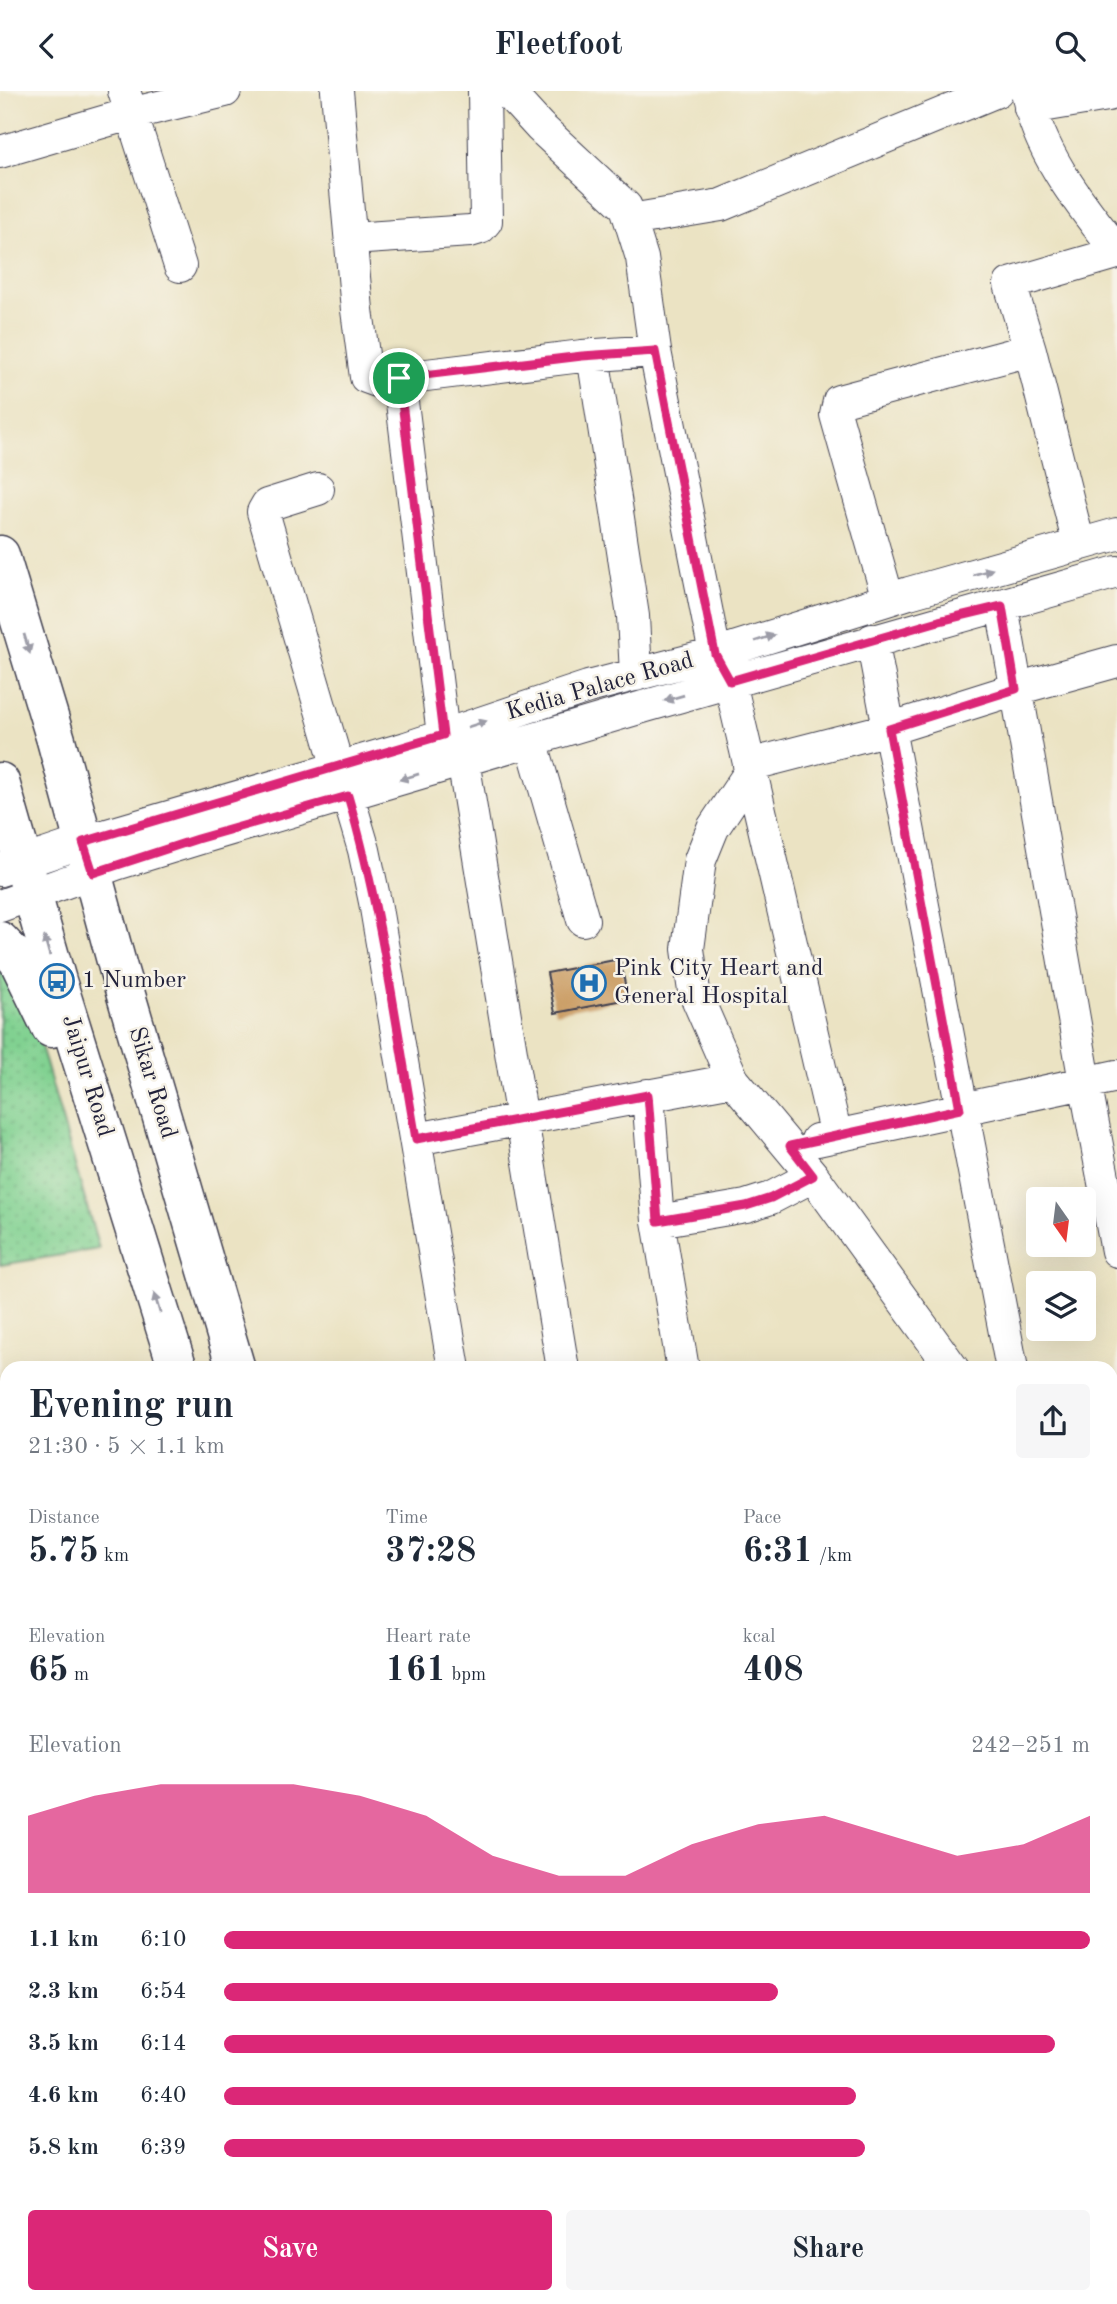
<!DOCTYPE html>
<html lang="en">
<head>
<meta charset="utf-8">
<style>
	body { margin:0; font-family:"Old Standard TT",serif; background:#f6f6f7; color:#1f2937; height:100vh; display:flex; flex-direction:column; font-size:26px; white-space:nowrap }
	* { box-sizing:border-box; margin:0 }
	p { font-size:23px; color:#747a83 }
	.icon { flex:none; width:38px; height:38px; fill:none; stroke:currentColor; stroke-width:2; stroke-linecap:round; stroke-linejoin:round }
	.map { position:relative; flex:1; overflow:hidden }
	.side { position:absolute; left:0px; top:1270px; width:1118px; height:943px; display:flex; flex-direction:column; background:#fff; border-radius:21px 21px 0 0; box-shadow:0 7px 28px #0002 }
	.side>* { flex:none }
	.needle { width:46px; rotate:166deg }
	.controls { position:absolute; left:1026px; top:1096px; display:grid; gap:14px }
	.controls a { display:grid; place-items:center; width:70px; height:70px; border-radius:7px; background:#fff; box-shadow:0 7px 28px #0002; font-size:35px }
	.pin { position:absolute; display:grid; place-items:center; width:60px; height:60px; color:#fff; margin:-30px; border:4px solid #fff; border-radius:50%; box-shadow:0 2px 7px #0007 }
	.round { display:grid; place-items:center; flex:none; width:74px; height:74px; border-radius:7px; background:#f6f6f7 }
	.overview { display:flex; align-items:center; justify-content:space-between; height:119px; padding:0 28px }
	h1 { font-size:38px; font-weight:800; line-height:52px }
	.figures { display:grid; grid-template-columns:repeat(3,1fr); gap:10px; height:119px; padding:7px 28px }
	.figures div { display:grid; align-content:center }
	.figures b { font-size:35px; font-weight:800 }
	.figures small { font-size:19px; font-weight:400 }
	.figures p { font-size:19px }
	.chart { height:196px; padding:14px 28px }
	.chart p { display:flex; justify-content:space-between }
	.chart svg { width:100%; height:126px; margin-top:7px; fill:#db2777; opacity:.7 }
	.action { display:flex; gap:14px; margin-top:auto; padding:14px 28px }
	.action a { flex:1; height:80px; border-radius:7px; background:#db2777; color:#fff; font-size:28px; font-weight:800; line-height:80px; text-align:center }
	.action a+a { background:#f6f6f7; color:#1f2937 }
	ul { padding:0 28px; list-style:none; font-size:23px }
	li { display:grid; grid-template-columns:112px 84px 1fr; align-items:center; height:52px }
	li i { height:18px; border-radius:9px; background:#db2777 }
	header { display:flex; justify-content:space-between; align-items:center; height:91px; padding:0 28px; background:#fff; font-size:32px; font-weight:800 }
	.map>svg:first-child { display:block }
	.park { fill:url(#park-dots); stroke:#527a66; stroke-width:2 }
	.building { fill:#ca9c64 }
	.lines { fill:none; stroke-linecap:round; stroke-linejoin:round }
	.minor-casing { stroke:#403f4f; stroke-width:34 }
	.major-casing { stroke:#403f4f; stroke-width:41 }
	.minor { stroke:#fff; stroke-width:32 }
	.major { stroke:#fff; stroke-width:38 }
	.oneway { fill:#9c9ca7 }
	.route-casing { stroke:#fff; stroke-width:14 }
	.route { stroke:#db2777; stroke-width:9 }
	.labels { text-anchor:middle; dominant-baseline:central; stroke-width:5; stroke-linejoin:round; paint-order:stroke }
	.street-label { font-size:24px; fill:#22223b; stroke:#f7f3e8 }
	.poi-label { font-size:24px; fill:#22223b; stroke:#f7f3e8; text-anchor:start }
</style>
</head>
<body>
<header><svg class="icon" aria-label="back" viewBox="0 0 24 24"><path d="M15 5l-7 7 7 7"/></svg>Fleetfoot<svg class="icon" aria-label="search" viewBox="0 0 24 24"><circle cx="10" cy="10" r="6"/><path d="M15 15l6 6"/></svg></header>
<div class="map">
<svg width="1117" height="2213" viewBox="0 0 1117 2213">
	<defs>
		<pattern id="park-dots" width="8" height="8" patternUnits="userSpaceOnUse" patternTransform="scale(1.75)"><rect width="8" height="8" fill="#81d191"/><path d="M2 2h.1M6 6h.1" fill="none" stroke="#6fb37e" stroke-width="1.8" stroke-linecap="round"/></pattern>
	</defs>
	<rect width="100%" height="100%" fill="#f7f3e8"/>
	<filter id="ink" filterUnits="userSpaceOnUse"><feTurbulence type="fractalNoise" baseFrequency=".0143" numOctaves="2"/><feDisplacementMap in="SourceGraphic" scale="14" xChannelSelector="R" yChannelSelector="G"/><feConvolveMatrix kernelMatrix="1 2 1 2 8 2 1 2 1" color-interpolation-filters="sRGB"/></filter>
	<filter id="wash" filterUnits="userSpaceOnUse"><feTurbulence type="fractalNoise" baseFrequency=".00686" numOctaves="4" result="noise"/><feDisplacementMap in="SourceGraphic" scale="28" xChannelSelector="R" yChannelSelector="G"/><feGaussianBlur stdDeviation="1.57" result="paint"/><feColorMatrix in="noise" values="0 0 0 0 0 0 0 0 0 0 0 0 0 0 0 0 0 1.4 0 .05"/><feComposite in="paint" operator="in"/></filter>
	<g filter="url(#wash)">
		<rect width="100%" height="100%" fill="#ebe3c3"/>
		<path class="park" d="M0 857 25 899 99 1158 0 1174Z"/>
		<g id="blocks">
			<path class="building" d="M620 868 628 908 555 922 547 882Z"/>
		</g>
	</g>
	<g filter="url(#ink)">
		<use href="#blocks" fill-opacity="0" stroke="#403f4f" stroke-width="2"/>
		<g class="lines">
			<g class="minor-casing">
				<path id="minor" d="M124 0 180 175
					M337 0 357 219 366 286 377 290 582 265 655 260
					M507 0 540 36 626 116 642 167 655 260 715 563 730 591 836 1045
					M1027 0C1037 60 1081 114 1117 160
					M1030 17 1108 4
					M0 61 130 23 225 0
					M630 129 721 114 997 0
					M351 148 470 140 480 137 486 130 484 0
					M593 264 633 525 636 584
					M399 287 443 644
					M318 398 267 414 263 421 338 677
					M1079 454 1030 259 1010 193 1117 162
					M888 508 836 324 839 310 1030 259
					M1002 515 1085 991 1117 1160
					M872 549 1012 1278
					M531 649 583 829
					M463 669 563 1278
					M749 674 889 638 1016 598 1117 570
					M751 680 713 737 700 769 688 858 694 900 733 989 813 1085 953 1278
					M348 705 364 759 375 811 454 1278
					M0 779 83 751 406 657 588 596 715 563 909 502 1117 443
					M0 815 116 773 197 748 646 615 1117 481
					M648 1004 658 1130 683 1278
					M416 1048 733 989
					M817 1049 1117 985
					M658 1130 746 1115 771 1107 813 1085
					M1111 1307 1117 1308
					M0 1756 7 1754
					M1111 1832 1117 1857
					M1111 1889 1117 1887
					M1111 2014 1117 2013"/>
			</g>
			<g class="major-casing">
				<path id="major" d="M0 464 56 649 118 877 236 1278
					M0 691 57 890 178 1278
					M0 850 18 869 51 937
					M433 2207 434 2213
					M485 2207 486 2213"/>
			</g>
			<use href="#minor" class="minor"/>
			<use href="#major" class="major"/>
		</g>
		<defs><path id="oneway-solid" d="M-6-.8H1V-3.2L6.5 0L1 3.2V.8H-6Z" transform="scale(1.75)"/></defs>
		<g class="oneway">
			<use href="#oneway-solid" transform="translate(983 481) rotate(-16)"/>
			<use href="#oneway-solid" transform="translate(765 547) rotate(-18)"/>
			<use href="#oneway-solid" transform="translate(27 553) rotate(73)"/>
			<use href="#oneway-solid" transform="translate(674 607) rotate(164)"/>
			<use href="#oneway-solid" transform="translate(477 633) rotate(-18)"/>
			<use href="#oneway-solid" transform="translate(409 686) rotate(163)"/>
			<use href="#oneway-solid" transform="translate(47 855) rotate(-106)"/>
			<use href="#oneway-solid" transform="translate(157 1212) rotate(-107)"/>
		</g>
	</g>
	<g class="lines" filter="url(#ink)">
		<g class="route-casing">
			<path id="route" d="M655 260 715 563 730 590 939 530 1002 515 1016 598 889 638 960 1018 790 1055 813 1085 771 1107 746 1115 658 1130 648 1004 416 1048C396 933 381 817 348 705L197 748 93 782 83 751 443 644 399 287 582 265Z"/>
		</g>
		<use href="#route" class="route"/>
	</g>
	<defs>
		<g id="bus-ring" transform="scale(1.75)"><circle r="9.5" fill="#f7f3e8" stroke="#1f6fb2" stroke-width="1.5"/><path d="M-5-6H5V4H4V6H2V4H-2V6H-4V4H-5ZM-3.5-4V0h7V-4ZM-3.5 1.2v1.5H-2V1.2ZM2 1.2v1.5H3.5V1.2Z" fill="#1f6fb2"/></g>
		<g id="hospital-ring" transform="scale(1.75)"><circle r="9.5" fill="#f7f3e8" stroke="#1f6fb2" stroke-width="1.5"/><path d="M-5-5h3v3.5h4V-5h3V5h-3V1.5h-4V5h-3Z" fill="#1f6fb2"/></g>
	</defs>
	<g fill-rule="evenodd">
		<use href="#bus-ring" x="57" y="890"/>
		<use href="#hospital-ring" x="589" y="892"/>
	</g>
	<g class="labels">
		<g class="street-label">
			<text transform="translate(600 596) rotate(-16)">Kedia Palace Road</text>
			<text transform="translate(87 985) rotate(73)">Jaipur Road</text>
			<text transform="translate(152 992) rotate(73)">Sikar Road</text>
		</g>
		<g class="poi-label">
			<text x="614" y="878">Pink City Heart and<tspan x="614" dy="28">General Hospital</tspan></text>
			<text x="82" y="890">1 Number</text>
		</g>
	</g>
</svg>
<div class="controls">
<a><svg class="needle" viewBox="-14 -14 28 28"><path d="M0-13l5 13h-10z" fill="#e53935"/><path d="M0 13l5-13h-10z" fill="#747a83"/></svg></a>
<a><svg class="icon" aria-label="layers" viewBox="0 0 24 24"><path d="M12 4l9 5-9 5-9-5zM3 14l9 5 9-5"/></svg></a>
</div>
<div class="pin" style="left:399px;top:287px;background:#1e9e55"><svg class="icon" aria-label="arrive" viewBox="0 0 24 24"><path d="M6 21V4h12l-3 4 3 4H6"/></svg></div>
<section class="side">
<div class="overview"><div><h1>Evening run</h1><p>21:30 · 5 × 1.1 km</p></div><a class="round"><svg class="icon" aria-label="share" viewBox="0 0 24 24"><path d="M12 15V3M7 8l5-5 5 5M5 13v7h14v-7"/></svg></a></div>
<div class="figures">
<div><p>Distance</p><b>5.75<small> km</small></b></div>
<div><p>Time</p><b>37:28</b></div>
<div><p>Pace</p><b>6:31<small> /km</small></b></div>
</div>
<div class="figures">
<div><p>Elevation</p><b>65<small> m</small></b></div>
<div><p>Heart rate</p><b>161<small> bpm</small></b></div>
<div><p>kcal</p><b>408</b></div>
</div>
<div class="chart"><p><span>Elevation</span>242–251 m</p>
<svg viewBox="0 0 160 44" preserveAspectRatio="none"><path d="M0 44V17L10 10L20 6L30 6L40 6L50 10L60 17L70 31L80 38L90 38L100 27L110 20L120 17L130 24L140 31L150 27L160 17V44z"/></svg>
</div>
<ul>
<li><b>1.1 km</b>6:10<i style="width:100%"></i></li>
<li><b>2.3 km</b>6:54<i style="width:64%"></i></li>
<li><b>3.5 km</b>6:14<i style="width:96%"></i></li>
<li><b>4.6 km</b>6:40<i style="width:73%"></i></li>
<li><b>5.8 km</b>6:39<i style="width:74%"></i></li>
</ul>
<div class="action"><a>Save</a><a>Share</a></div>
</section>
</div>
</body>
</html>
